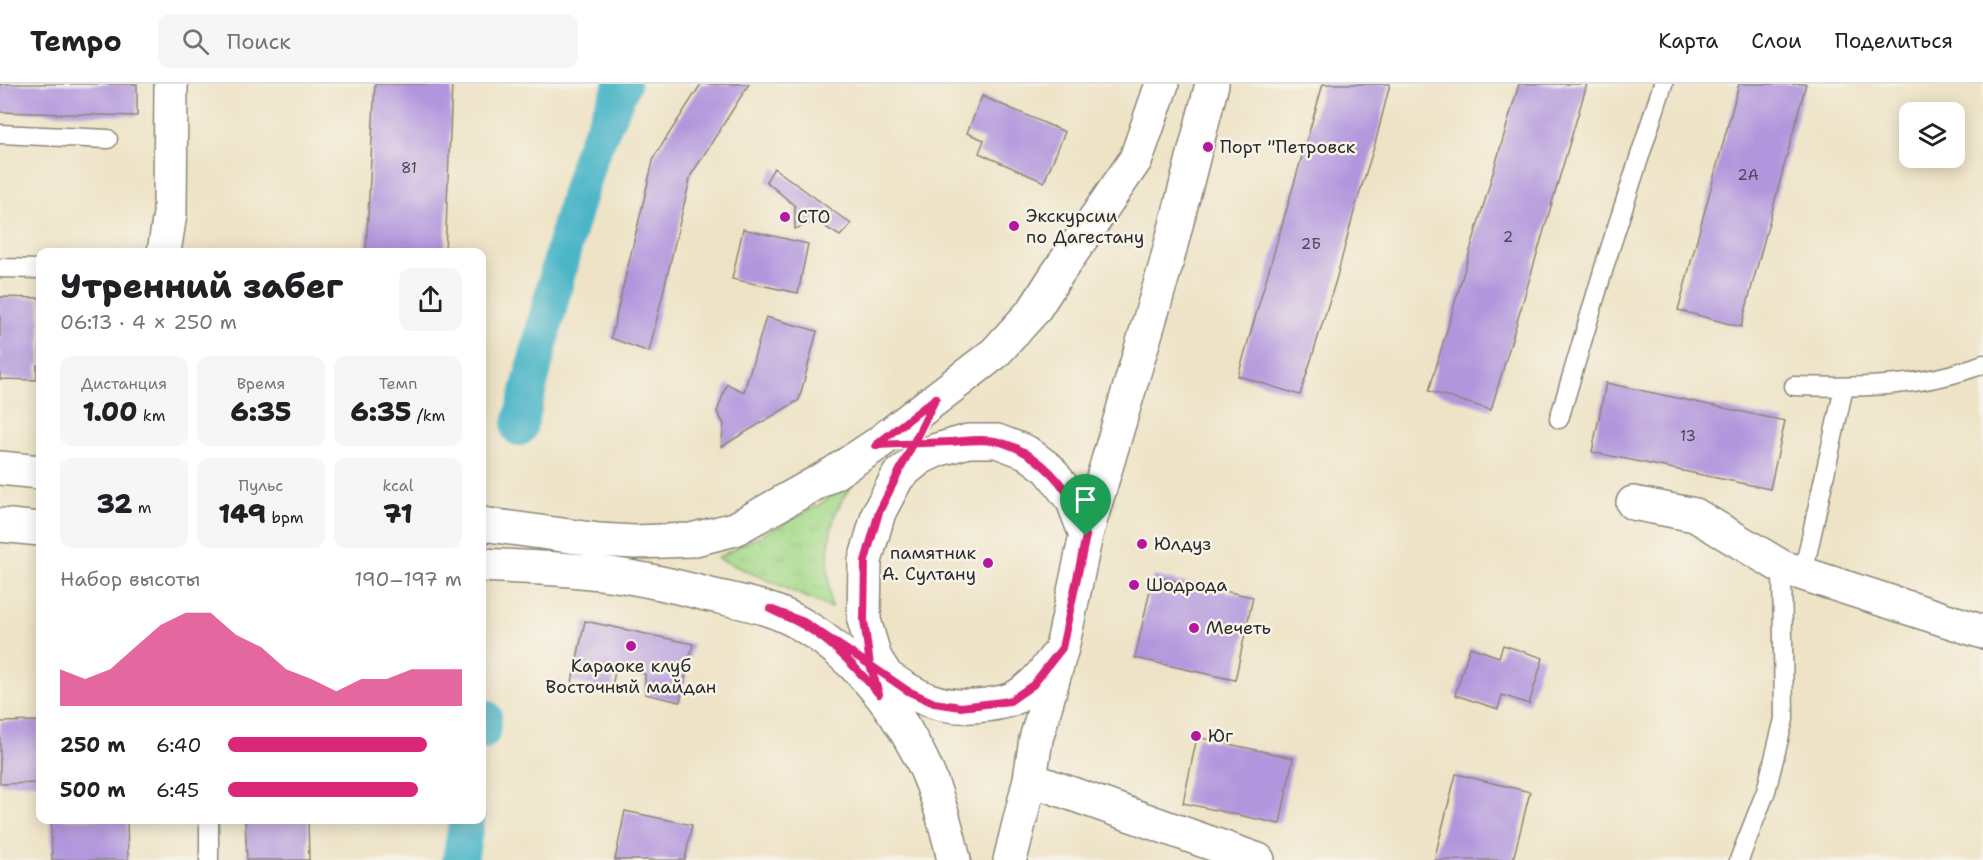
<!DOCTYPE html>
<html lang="ru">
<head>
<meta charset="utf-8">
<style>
	body { margin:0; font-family:"Shantell Sans",sans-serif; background:#f6f6f6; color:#202124; height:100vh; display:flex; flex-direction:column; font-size:22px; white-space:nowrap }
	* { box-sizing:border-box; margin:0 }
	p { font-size:20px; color:#757577 }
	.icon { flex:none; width:33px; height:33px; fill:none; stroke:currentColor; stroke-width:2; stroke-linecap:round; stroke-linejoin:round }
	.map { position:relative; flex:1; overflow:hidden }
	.sheet { position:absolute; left:36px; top:164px; width:450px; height:576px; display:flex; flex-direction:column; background:#fff; border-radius:12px; box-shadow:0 3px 15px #0003 }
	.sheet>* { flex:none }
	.tools { position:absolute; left:1899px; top:18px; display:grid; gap:12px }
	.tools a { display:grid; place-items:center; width:66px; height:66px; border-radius:12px; background:#fff; box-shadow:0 3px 15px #0003; font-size:30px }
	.pin { position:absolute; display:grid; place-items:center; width:51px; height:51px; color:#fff; margin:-62px -26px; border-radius:50% 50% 50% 0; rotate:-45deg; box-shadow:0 0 6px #0007 }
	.pin .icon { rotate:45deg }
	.round { display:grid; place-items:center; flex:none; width:63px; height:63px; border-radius:12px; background:#f6f6f6 }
	.summary { display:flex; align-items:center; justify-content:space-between; height:102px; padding:0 24px }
	h1 { font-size:33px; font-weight:800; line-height:45px }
	.stats { display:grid; grid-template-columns:repeat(3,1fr); gap:9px; height:102px; padding:6px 24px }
	.stats div { display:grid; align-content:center; border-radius:12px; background:#f6f6f6; text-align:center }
	.stats b { font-size:26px; font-weight:800 }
	.stats small { font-size:16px; font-weight:400 }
	.stats p { font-size:16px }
	.chart { height:168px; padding:12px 24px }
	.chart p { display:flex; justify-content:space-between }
	.chart svg { width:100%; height:108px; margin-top:6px; fill:#db2777; opacity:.7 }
	ul { padding:0 24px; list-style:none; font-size:20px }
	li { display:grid; grid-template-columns:96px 72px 1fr; align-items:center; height:45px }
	li i { height:15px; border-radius:8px; background:#db2777 }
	header { display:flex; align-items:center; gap:36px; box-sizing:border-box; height:84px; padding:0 30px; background:#fff; border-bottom:2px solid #e0e0e0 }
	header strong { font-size:28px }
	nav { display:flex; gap:33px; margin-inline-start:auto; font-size:21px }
	.search { width:420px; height:54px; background:#f6f6f6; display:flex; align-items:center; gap:15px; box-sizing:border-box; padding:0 21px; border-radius:12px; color:#757577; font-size:22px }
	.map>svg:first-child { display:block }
	.grass { fill:url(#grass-tufts); stroke:#68825a; stroke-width:1.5 }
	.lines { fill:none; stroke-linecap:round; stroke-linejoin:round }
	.canal { stroke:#4bb6c8; stroke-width:36 }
	.building { fill:#b296dd }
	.lane-casing { stroke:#8c8778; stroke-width:21 }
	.street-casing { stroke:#8c8778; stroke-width:36 }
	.primary-casing { stroke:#8c8778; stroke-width:36 }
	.lane { stroke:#fff; stroke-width:18 }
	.street { stroke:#fff; stroke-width:33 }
	.primary { stroke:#fff; stroke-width:33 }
	.route-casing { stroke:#fff; stroke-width:12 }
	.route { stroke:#db2777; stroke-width:8 }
	.poi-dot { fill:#b5179e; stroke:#f7f3e8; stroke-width:2 }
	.labels { text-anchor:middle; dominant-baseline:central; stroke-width:5; stroke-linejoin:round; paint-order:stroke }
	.number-label { font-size:15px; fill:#4d4658 }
	.poi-label { font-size:18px; fill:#2b2b2b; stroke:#f7f3e8; text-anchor:start }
</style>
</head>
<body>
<header>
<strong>Tempo</strong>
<div class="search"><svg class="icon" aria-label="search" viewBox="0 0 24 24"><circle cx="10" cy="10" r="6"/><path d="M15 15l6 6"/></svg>Поиск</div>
<nav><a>Карта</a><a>Слои</a><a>Поделиться</a></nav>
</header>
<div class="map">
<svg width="1983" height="776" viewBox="0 0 1983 776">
	<defs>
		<pattern id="grass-tufts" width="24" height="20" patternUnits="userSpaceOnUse" patternTransform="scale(1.5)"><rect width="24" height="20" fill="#a4da8a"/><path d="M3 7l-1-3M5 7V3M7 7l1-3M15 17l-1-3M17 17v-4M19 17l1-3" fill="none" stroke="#8dbb77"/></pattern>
	</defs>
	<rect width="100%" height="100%" fill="#f7f3e8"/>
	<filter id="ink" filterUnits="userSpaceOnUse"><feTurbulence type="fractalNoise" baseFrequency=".0167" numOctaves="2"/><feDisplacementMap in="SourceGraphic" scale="12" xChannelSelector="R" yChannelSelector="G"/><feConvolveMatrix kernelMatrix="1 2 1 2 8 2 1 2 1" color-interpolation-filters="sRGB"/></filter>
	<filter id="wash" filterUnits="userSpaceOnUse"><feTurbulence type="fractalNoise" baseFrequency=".008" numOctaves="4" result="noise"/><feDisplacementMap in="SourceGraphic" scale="24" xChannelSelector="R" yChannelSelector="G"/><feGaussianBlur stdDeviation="1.35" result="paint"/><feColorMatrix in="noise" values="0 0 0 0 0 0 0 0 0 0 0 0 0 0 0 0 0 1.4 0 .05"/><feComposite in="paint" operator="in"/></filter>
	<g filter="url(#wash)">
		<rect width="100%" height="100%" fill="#eee3c6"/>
		<path class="grass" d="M853 398C847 408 839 420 835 431 825 461 828 494 831 524L717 474 817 422Z"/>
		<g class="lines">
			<path class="canal" d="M519 344 569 144 590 72 623 0
				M482 648 484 633
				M460 776 467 735"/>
		</g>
		<g id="blocks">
			<path class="building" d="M0 0H137V32L0 28Z
				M375 0H452L445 168H366Z
				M701 0H749L691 91 649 268 611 254 654 73Z
				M1323 0H1390L1375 60 1355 124 1336 196 1300 311 1238 292Z
				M1519 0H1587L1491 326 1429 307Z
				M1739 0H1806L1741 243 1678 226Z
				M982 12 1065 48 1044 98 979 69 984 56 967 49Z
				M774 84 851 140 840 152 816 137 795 145V122L766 97Z
				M743 145 808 160 798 209 732 195Z
				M0 213 40 214V281H37V296L0 295Z
				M766 233 817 247 799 316 721 363 724 340 717 328 727 300 744 308Z
				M1606 299 1785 337 1770 405 1592 368Z
				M1153 492 1253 513 1235 596 1135 574Z
				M585 537 693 560 680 618 645 610V590L616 584 611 606 572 598Z
				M1503 561 1543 574 1529 620 1502 611 1498 625 1455 611 1470 563 1499 573Z
				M40 637V699L0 700V638Z
				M1197 653 1293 674 1280 740 1183 719Z
				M1456 690 1530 708 1513 776H1434Z
				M625 727 692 741 685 776H615Z
				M51 735H127L128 776H52Z
				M245 735H308L309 776H247Z"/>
		</g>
	</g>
	<g filter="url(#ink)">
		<use href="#blocks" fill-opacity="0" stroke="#8c8778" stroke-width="1.5"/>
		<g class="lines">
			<g class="lane-casing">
				<path id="lane" d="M0 50 108 55
					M0 184 40 185
					M1794 302C1857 304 1923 304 1983 280
					M1559 335 1606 177 1663 0
					M1803 490 1844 303
					M209 735V776
					M1739 776 1766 707 1784 635 1782 483"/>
			</g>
			<g class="street-casing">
				<path id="street" d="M164 168 170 130 171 0
					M1633 419 1695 431 1782 483 1983 548
					M1030 695 1258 776"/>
			</g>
			<g class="primary-casing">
				<path id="primary" d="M0 384 40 388
					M482 440 599 456 634 458 691 456 735 445 834 389 876 361 995 269 1034 226 1055 193 1136 75 1162 0
					M0 441 40 445
					M482 481C534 484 588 485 640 495 663 499 687 505 710 511 742 518 776 524 804 542 851 570 891 617 916 665 934 697 946 740 954 776
					M868 580C909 607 932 628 986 621 1007 618 1016 616 1032 601 1041 594 1048 582 1056 573
					M887 593 875 574 864 536 865 477 879 428 898 392 920 374 937 366 968 357H997L1026 368 1049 385 1073 417 1086 451
					M1010 776 1030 695 1036 655 1062 564 1086 451 1165 184 1212 0"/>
			</g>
			<use href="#lane" class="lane"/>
			<use href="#street" class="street"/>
			<use href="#primary" class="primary"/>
		</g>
	</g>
	<g class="lines" filter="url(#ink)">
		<g class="route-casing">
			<path id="route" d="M1086 452C1082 440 1078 428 1072 417 1056 389 1031 367 1000 358 985 354 965 357 949 358 925 359 900 360 876 361L936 314 879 428 865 477 864 536 870 581 804 538 770 525C781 531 793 535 803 541 833 558 857 585 879 610L870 581 908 607 934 619 961 623 1010 617 1033 601 1062 564 1086 452"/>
		</g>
		<use href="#route" class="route"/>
	</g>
	<g class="poi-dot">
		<circle cx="1208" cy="63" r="6"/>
		<circle cx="785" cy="133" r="6"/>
		<circle cx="1014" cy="142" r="6"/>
		<circle cx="1142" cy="460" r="6"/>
		<circle cx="988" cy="479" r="6"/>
		<circle cx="1134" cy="501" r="6"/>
		<circle cx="1194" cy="544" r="6"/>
		<circle cx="631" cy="562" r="6"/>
		<circle cx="1196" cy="652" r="6"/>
	</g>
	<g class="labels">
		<g class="number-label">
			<text x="409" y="84">81</text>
			<text x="1748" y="91">2А</text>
			<text x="1508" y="153">2</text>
			<text x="1311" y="160">2Б</text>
			<text x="1688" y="352">13</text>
		</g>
		<g class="poi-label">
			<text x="1220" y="63">Порт "Петровск</text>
			<text x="1026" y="132">Экскурсии<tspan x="1026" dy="21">по Дагестану</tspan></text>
			<text x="797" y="133">СТО</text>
			<text x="1154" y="460">Юлдуз</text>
			<text x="976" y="469" text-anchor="end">памятник<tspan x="976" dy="21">А. Султану</tspan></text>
			<text x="1146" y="501">Шодрода</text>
			<text x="1206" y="544">Мечеть</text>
			<text x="631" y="582" text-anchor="middle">Караоке клуб<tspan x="631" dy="21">Восточный майдан</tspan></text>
			<text x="1208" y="652">Юг</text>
		</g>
	</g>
</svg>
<div class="tools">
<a><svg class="icon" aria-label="layers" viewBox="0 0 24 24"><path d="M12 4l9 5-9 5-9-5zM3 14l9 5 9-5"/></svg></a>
</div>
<div class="pin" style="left:1086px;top:452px;background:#1e9e55"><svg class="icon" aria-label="arrive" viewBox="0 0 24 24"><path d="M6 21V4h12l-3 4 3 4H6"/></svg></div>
<section class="sheet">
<div class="summary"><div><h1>Утренний забег</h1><p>06:13 · 4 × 250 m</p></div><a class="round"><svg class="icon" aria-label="share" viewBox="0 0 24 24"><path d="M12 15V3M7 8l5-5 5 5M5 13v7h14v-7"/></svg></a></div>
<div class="stats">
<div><p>Дистанция</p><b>1.00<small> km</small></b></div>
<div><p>Время</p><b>6:35</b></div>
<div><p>Темп</p><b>6:35<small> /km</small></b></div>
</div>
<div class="stats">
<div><b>32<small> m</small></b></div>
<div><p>Пульс</p><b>149<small> bpm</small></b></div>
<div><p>kcal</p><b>71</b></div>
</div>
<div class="chart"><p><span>Набор высоты</span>190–197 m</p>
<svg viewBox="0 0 160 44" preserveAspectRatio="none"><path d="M0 44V29L10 33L20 29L30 20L40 11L50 6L60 6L70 15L80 20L90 29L100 33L110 38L120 33L130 33L140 29L150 29L160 29V44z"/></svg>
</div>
<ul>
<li><b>250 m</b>6:40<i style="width:85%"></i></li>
<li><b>500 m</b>6:45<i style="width:81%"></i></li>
</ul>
</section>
</div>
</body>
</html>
